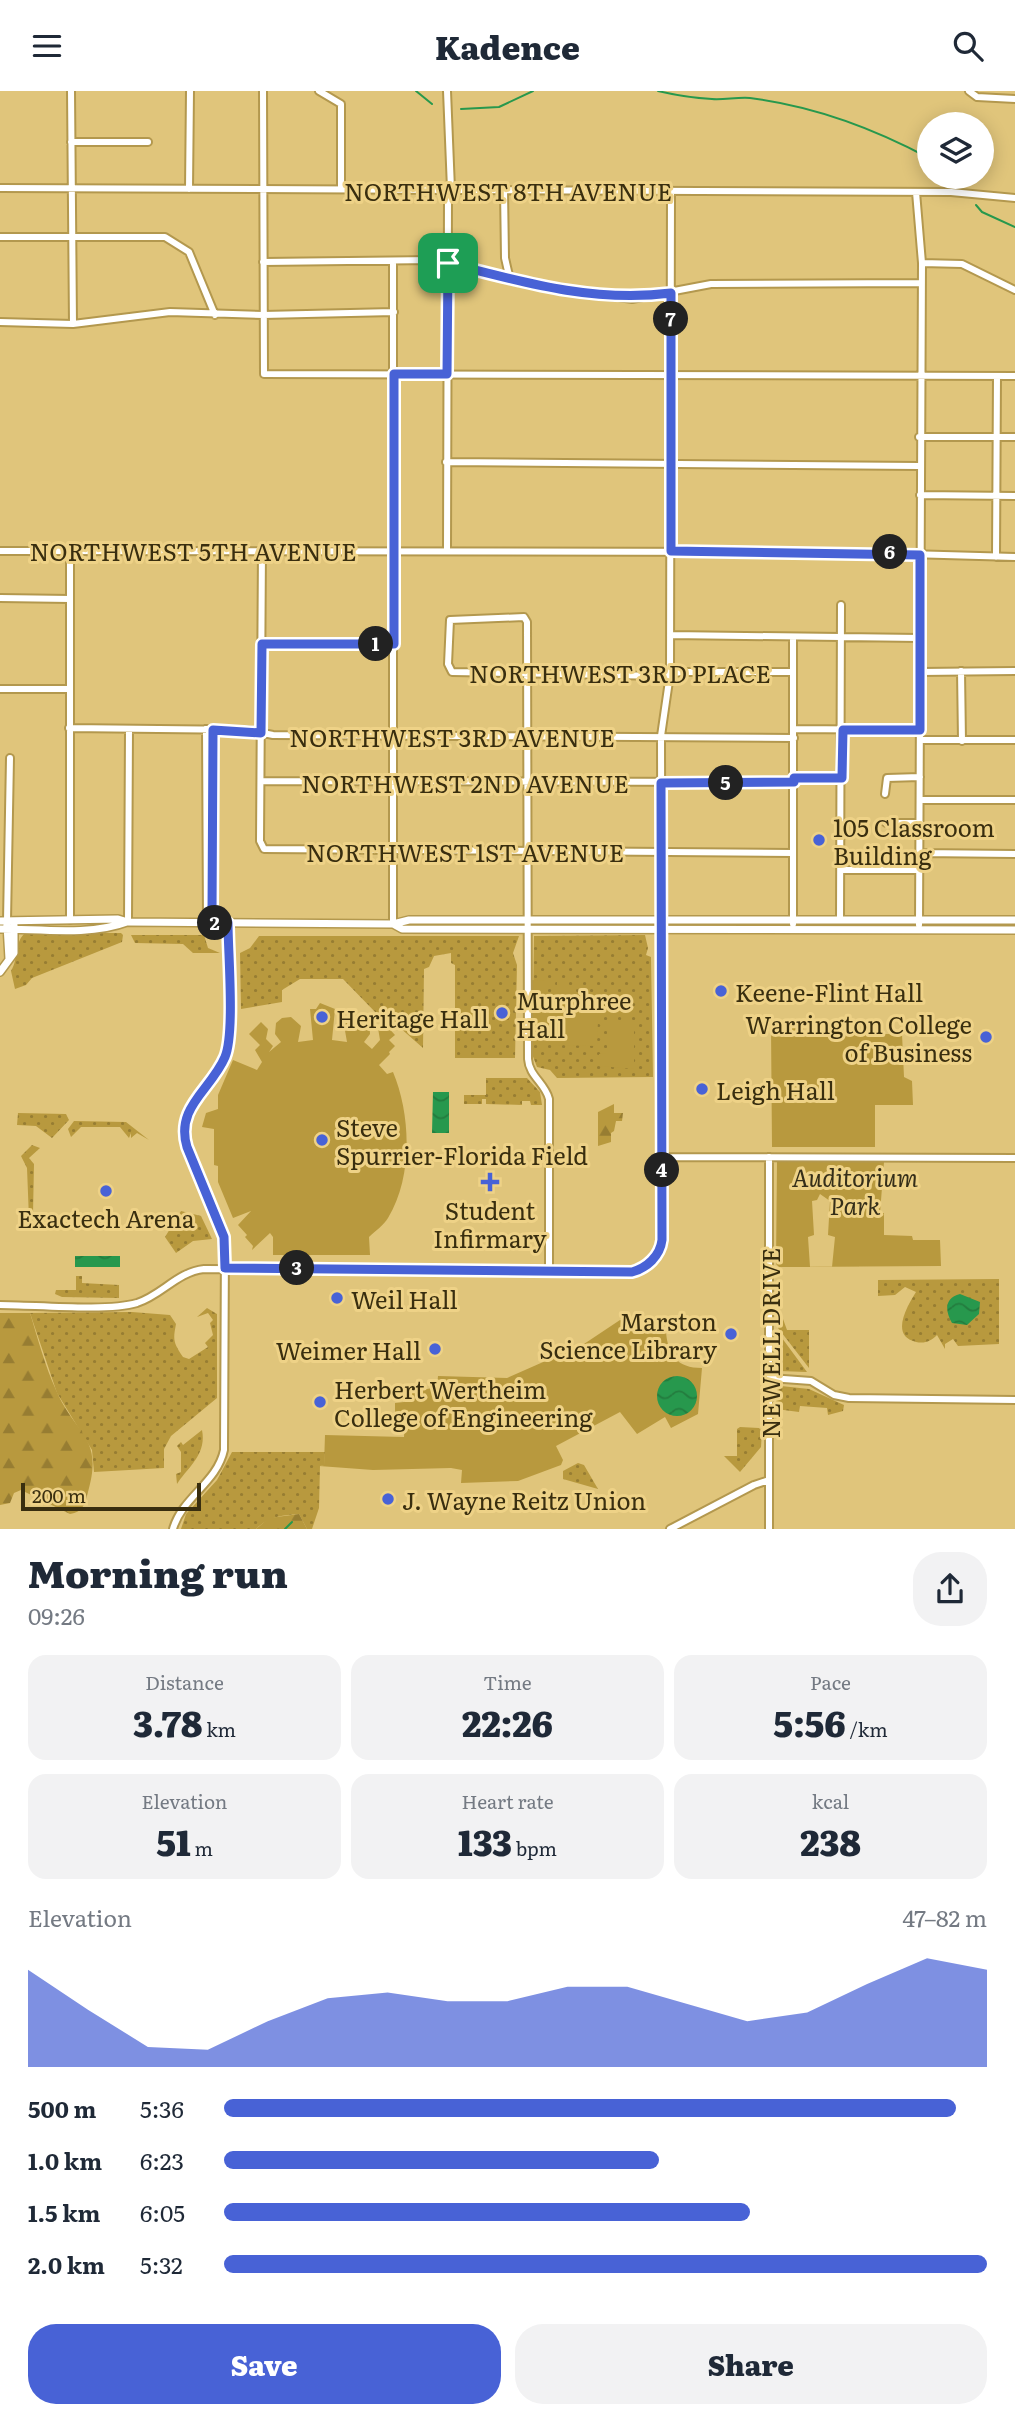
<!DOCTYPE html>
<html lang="en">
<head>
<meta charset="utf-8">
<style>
	body { margin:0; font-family:Literata,serif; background:#f2f2f3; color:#1f2937; height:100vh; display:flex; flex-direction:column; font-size:26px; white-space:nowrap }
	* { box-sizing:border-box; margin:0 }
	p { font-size:23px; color:#747a83 }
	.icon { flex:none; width:38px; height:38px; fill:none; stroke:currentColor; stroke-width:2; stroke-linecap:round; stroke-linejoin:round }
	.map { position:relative; height:1438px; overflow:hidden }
	.sheet { display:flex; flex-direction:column; background:#fff; flex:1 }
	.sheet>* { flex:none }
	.buttons { position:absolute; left:917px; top:21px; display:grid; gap:14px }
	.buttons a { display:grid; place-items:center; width:77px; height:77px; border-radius:50%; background:#fff; box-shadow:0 4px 18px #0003; font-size:35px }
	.scale { position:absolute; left:21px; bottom:18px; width:180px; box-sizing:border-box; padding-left:7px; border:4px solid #392e0f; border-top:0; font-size:19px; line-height:24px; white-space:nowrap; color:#392e0f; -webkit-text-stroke:5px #eed287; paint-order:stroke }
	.pin { position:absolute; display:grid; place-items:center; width:60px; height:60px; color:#fff; margin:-30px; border-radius:14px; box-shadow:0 4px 10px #0006 }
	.km { position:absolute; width:35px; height:35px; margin:-18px; border-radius:50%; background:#222; color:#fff; font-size:19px; line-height:35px; text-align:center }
	.round { display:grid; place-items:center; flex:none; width:74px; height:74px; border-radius:28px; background:#f2f2f3 }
	.head { display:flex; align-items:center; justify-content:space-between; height:119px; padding:0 28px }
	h1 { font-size:38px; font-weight:800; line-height:52px }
	.metrics { display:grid; grid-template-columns:repeat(3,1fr); gap:10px; height:119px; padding:7px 28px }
	.metrics div { display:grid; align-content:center; border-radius:18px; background:#f2f2f3; text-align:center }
	.metrics b { font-size:35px; font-weight:800 }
	.metrics small { font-size:19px; font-weight:400 }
	.metrics p { font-size:19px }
	.chart { height:196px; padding:14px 28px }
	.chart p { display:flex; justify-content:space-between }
	.chart svg { width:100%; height:126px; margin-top:7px; fill:#4862d6; opacity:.7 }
	.button { display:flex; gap:14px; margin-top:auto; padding:14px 28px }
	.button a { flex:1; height:80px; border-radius:28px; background:#4862d6; color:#fff; font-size:28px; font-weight:800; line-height:80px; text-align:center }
	.button a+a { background:#f2f2f3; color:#1f2937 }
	ul { padding:0 28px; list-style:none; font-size:23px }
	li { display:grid; grid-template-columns:112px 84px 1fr; align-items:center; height:52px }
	li i { height:18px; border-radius:9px; background:#4862d6 }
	header { display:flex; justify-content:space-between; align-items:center; height:91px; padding:0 28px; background:#fff; font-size:32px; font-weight:800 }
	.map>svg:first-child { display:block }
	.grass { fill:url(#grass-dots) }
	.forest { fill:url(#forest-firs) }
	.park { fill:#b8993e; fill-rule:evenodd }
	.water { fill:url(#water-waves) }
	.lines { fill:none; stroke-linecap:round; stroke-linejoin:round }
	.stream { stroke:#27984d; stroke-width:2 }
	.minor-casing { stroke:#b3984e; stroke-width:10 }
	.major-casing { stroke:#b3984e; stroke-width:10 }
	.minor { stroke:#fff; stroke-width:6 }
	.major { stroke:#fff; stroke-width:7 }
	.route-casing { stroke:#fff; stroke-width:14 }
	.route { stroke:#4862d6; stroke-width:9 }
	.poi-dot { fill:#4862d6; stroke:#eed287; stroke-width:2.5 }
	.labels { text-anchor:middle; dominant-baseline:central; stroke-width:6; stroke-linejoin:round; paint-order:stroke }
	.street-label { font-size:24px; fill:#392e0f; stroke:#eed287 }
	.poi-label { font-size:24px; fill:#392e0f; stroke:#eed287; text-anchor:start }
	.park-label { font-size:24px; font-style:italic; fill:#352e19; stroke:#eed287 }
</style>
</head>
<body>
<header><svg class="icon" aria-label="menu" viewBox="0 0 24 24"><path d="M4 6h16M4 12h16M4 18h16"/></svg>Kadence<svg class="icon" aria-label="search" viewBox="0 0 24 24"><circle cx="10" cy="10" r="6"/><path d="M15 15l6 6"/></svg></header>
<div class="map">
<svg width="1015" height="1438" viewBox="0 0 1015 1438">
	<defs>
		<pattern id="grass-dots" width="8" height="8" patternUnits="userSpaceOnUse" patternTransform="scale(1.75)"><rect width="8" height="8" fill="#b8993e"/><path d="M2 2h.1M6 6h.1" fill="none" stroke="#977d32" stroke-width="1.8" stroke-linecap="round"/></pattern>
		<pattern id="forest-firs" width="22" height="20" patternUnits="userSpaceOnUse" patternTransform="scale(1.75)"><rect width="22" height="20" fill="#b8993e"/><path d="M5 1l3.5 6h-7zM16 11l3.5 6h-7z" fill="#977d32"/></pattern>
		<pattern id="water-waves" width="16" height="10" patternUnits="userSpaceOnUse" patternTransform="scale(1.75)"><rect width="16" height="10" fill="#27984d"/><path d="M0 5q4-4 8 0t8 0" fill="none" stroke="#237c3e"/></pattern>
	</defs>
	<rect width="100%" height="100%" fill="#e0c57b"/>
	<path class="grass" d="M25 842H121L123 844 122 851 32 887 26 894 15 898 11 880C19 867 14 852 25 842Z
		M131 844H204L208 857 220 862H193L183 853 135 852Z
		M645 844 648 857 646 864 651 866 653 986 557 987 550 979 537 976 532 963 534 845Z
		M259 845H519L513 862 517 874 515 967H455V874L451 872V862L434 865 429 876 424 878 423 957 382 921 378 924 343 888H300L282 899V911L241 918 240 862 250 857Z
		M486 987H527L540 1001 542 1014H531L530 1010H522V1014L486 1013V1008H482V1013H464V1004H486Z
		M18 1022 66 1023 69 1029 52 1047 36 1035 17 1034Z
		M74 1030 126 1031 149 1049 137 1042 131 1047V1042L129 1047 120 1036H81L71 1046 68 1038Z
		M32 1054 40 1057 29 1067 34 1073 33 1123 29 1128 27 1077 21 1065Z
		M181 1120 201 1125 212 1148 193 1150 176 1162 165 1146Z
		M76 1185H82V1192L119 1194V1207L62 1206 55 1203 56 1199H76Z
		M999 1188V1253L958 1255 953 1248 945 1253V1258L937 1244C931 1250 925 1253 916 1251 889 1245 908 1214 916 1201L905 1196 895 1204 878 1205V1189Z
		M207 1217 217 1223V1307L171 1345 164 1358V1377L94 1381 92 1359 57 1302 30 1222 132 1221 170 1224 176 1233C173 1249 173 1251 183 1266L189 1268 208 1256 205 1252 213 1244 210 1232 213 1229 208 1222 197 1226Z
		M779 1228H783L787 1239H809V1277L778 1237Z
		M779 1243 807 1281 779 1280Z
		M781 1295 809 1298 844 1314 843 1320 828 1324 827 1317 800 1315 799 1321 776 1318V1299Z
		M740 1336 759 1337 762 1340 761 1356 740 1381 724 1365H737V1338Z
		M202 1339C207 1364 187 1377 177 1393L176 1383 181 1381V1361L177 1355 181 1351 183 1354Z
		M232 1361H325L324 1374 320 1375 319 1417 312 1438H307L299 1423C282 1424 268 1426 256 1438H181L186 1423 217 1389Z
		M578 1372 584 1374 598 1398 563 1388V1380Z"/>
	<path class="forest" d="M614 1013V1022H623L622 1030H616L614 1040 611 1042V1051L598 1055V1021Z
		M0 1222H30C38 1248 45 1275 56 1299 75 1344 104 1345 88 1401 85 1413 83 1421 70 1423L21 1399 14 1402 10 1412 0 1414Z
		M299 1423 307 1438H256L269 1427Z"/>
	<path class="park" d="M531 889 546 890V935H531Z
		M557 890H566V907L571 908V914H580L584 902H599L597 955 557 954Z
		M320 912 335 918 332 949 347 951 344 934 355 926C365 926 370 933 370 943L364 951 372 958 380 949 378 937 383 931 395 944 389 949 395 955 389 961 390 963 379 974 387 983 393 981C411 1024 413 1086 388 1127 384 1134 375 1140 369 1146L370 1164H273V1146L270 1142 252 1159 253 1155 245 1146 247 1144 238 1134 251 1120 233 1127 218 1091V1075L214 1074V1038L202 1036 206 1022 218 1018V1004L233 969 257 979 262 971 255 959 260 954 249 943 261 931 268 938 266 948 273 955 269 961 281 951 275 943 276 932 282 927 291 926 301 935 298 951 313 949 310 918H316Z
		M607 929H634V978L599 975V963L607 962Z
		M771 936H804V943H902L904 986 912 990 913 1014H875V1056H772Z
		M777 1071H884L880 1122H884V1144L912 1145 913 1149H940L941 1175 779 1176 776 1173ZM820 1103 830 1110 828 1144 835 1146 832 1176H810L808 1146 814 1144 812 1110 817 1109Z
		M620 1229 641 1241H666C668 1264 677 1277 702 1277L698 1323 671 1337 665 1326 637 1343 620 1321 556 1355 563 1369 561 1374 518 1390 461 1392 462 1379 451 1377 373 1379 319 1375 324 1374 325 1344 404 1346 405 1327H414V1321H395V1312L404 1311 403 1296 417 1294 422 1299 437 1296 438 1285 507 1287 584 1253Z"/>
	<path class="water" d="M433 1001H449V1042H432Z
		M75 1165H120V1176H75Z
		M960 1203 980 1211 979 1223 967 1234 952 1232C945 1220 944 1207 960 1203Z
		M657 1305a20 20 0 1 1 40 0a20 20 0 1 1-40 0Z"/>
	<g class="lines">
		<path class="stream" d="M416 0 432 13
			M658 0C675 4 694 7 712 8 724 9 737 6 750 7 814 15 873 37 929 67
			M461 18 499 16 533 0
			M953 86 955 88
			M976 114 982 121 1015 136
			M285 1438 292 1431"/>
		<g class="minor-casing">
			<path id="minor" d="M71 0 73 233
				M263 0 264 283 1015 285
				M319 0 341 13V98
				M969 0 977 6 1015 8
				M71 51H148
				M0 97 951 101 1015 107
				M189 98 190 0
				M504 99 505 167 510 189
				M916 101 922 172 919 834
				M0 146H165L189 161 215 224
				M263 171 433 169 518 191 632 208 711 193 921 192
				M922 172 962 173 1015 199
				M0 231 73 233 170 221 263 224 394 221
				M919 346H1015
				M446 371 919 375
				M920 404 1015 405
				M262 458 260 750 264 758 793 762
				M70 459V829
				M447 459 448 105 451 98 447 0
				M0 460 837 461 1015 466
				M996 466 997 285
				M0 507 70 508
				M670 544 920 547
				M262 553H394
				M961 580 962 650
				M920 581 1015 580
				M0 598H70
				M69 637 248 639 273 644 794 647
				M206 638 207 831
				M794 638 920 639
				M921 649H1015
				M794 687H842
				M262 690 794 691
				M885 703 887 687 920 686
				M920 709H1015
				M886 732H920
				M920 762 1015 763
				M842 779H920
				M840 829 841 514
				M7 830 10 667
				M128 831 129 638
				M207 831 212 822 213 639
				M393 833V171
				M793 833V546
				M662 1066 1015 1067
				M549 1180V1008C545 992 529 985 528 968 527 822 528 676 527 531L524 526 450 529 448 573 452 581 663 585 680 581H793
				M0 1214C35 1214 106 1221 137 1212 162 1204 177 1181 204 1178L632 1180 645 1175 660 1160 662 1098 661 645 670 583 671 100
				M770 1287 811 1290 834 1304 849 1307 1015 1309
				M173 1438C182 1406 217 1392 224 1359L225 1151 187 1056C175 1016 211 999 225 966 235 942 228 862 228 832
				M670 1438 754 1394 769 1389
				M769 1438V1066"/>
		</g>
		<g class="major-casing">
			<path id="major" d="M0 830 118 828 128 831 393 833 409 829H1015
				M393 833 402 838 1015 839
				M7 834 9 868
				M0 838C40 838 90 845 127 831
				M0 881 14 862V834"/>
		</g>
		<use href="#minor" class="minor"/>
		<use href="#major" class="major"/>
	</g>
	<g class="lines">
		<g class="route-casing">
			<path id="route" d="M448 172C522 191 594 212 671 202V460L920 464V639H843L842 687H794V691L661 692 662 1149C660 1165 647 1177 632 1181L225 1177 224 1146 187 1056C175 1016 211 999 225 966 235 942 228 862 228 832L207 831 212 822 213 639 261 642 262 553H394V283H447Z"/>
		</g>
		<use href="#route" class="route"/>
	</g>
	<g class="poi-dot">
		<circle cx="819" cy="749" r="7"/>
		<circle cx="721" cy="900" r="7"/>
		<circle cx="502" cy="922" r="7"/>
		<circle cx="322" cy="926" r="7"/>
		<circle cx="986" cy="946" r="7"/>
		<circle cx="702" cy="998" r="7"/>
		<circle cx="322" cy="1049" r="7"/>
		<path d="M486.5 1080.5h7v7h7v7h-7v7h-7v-7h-7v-7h7z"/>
		<circle cx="106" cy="1100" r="7"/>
		<circle cx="337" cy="1207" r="7"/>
		<circle cx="731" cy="1243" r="7"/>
		<circle cx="435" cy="1258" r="7"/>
		<circle cx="320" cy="1311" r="7"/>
		<circle cx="388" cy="1408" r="7"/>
	</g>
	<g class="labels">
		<g class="street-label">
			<text x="508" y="99">NORTHWEST 8TH AVENUE</text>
			<text x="193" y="459">NORTHWEST 5TH AVENUE</text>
			<text x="620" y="581">NORTHWEST 3RD PLACE</text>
			<text x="452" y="645">NORTHWEST 3RD AVENUE</text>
			<text x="465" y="691">NORTHWEST 2ND AVENUE</text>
			<text x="465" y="760">NORTHWEST 1ST AVENUE</text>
			<text transform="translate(769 1252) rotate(-90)">NEWELL DRIVE</text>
		</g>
		<g class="poi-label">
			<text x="833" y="735">105 Classroom<tspan x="833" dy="28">Building</tspan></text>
			<text x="735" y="900">Keene-Flint Hall</text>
			<text x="516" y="908">Murphree<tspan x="516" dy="28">Hall</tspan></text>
			<text x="336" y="926">Heritage Hall</text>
			<text x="972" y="932" text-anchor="end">Warrington College<tspan x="972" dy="28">of Business</tspan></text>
			<text x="716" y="998">Leigh Hall</text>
			<text x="336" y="1035">Steve<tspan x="336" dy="28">Spurrier-Florida Field</tspan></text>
			<text x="490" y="1118" text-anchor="middle">Student<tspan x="490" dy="28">Infirmary</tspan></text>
			<text x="106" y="1126" text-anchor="middle">Exactech Arena</text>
			<text x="351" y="1207">Weil Hall</text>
			<text x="717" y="1229" text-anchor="end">Marston<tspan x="717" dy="28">Science Library</tspan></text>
			<text x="421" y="1258" text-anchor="end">Weimer Hall</text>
			<text x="334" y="1297">Herbert Wertheim<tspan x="334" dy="28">College of Engineering</tspan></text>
			<text x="402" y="1408">J. Wayne Reitz Union</text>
		</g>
		<g class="park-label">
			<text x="855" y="1085">Auditorium<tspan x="855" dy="28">Park</tspan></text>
		</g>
	</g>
</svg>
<div class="buttons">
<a><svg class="icon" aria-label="layers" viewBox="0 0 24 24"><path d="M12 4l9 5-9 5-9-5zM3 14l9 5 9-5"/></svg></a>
</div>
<div class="scale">200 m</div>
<div class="pin" style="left:448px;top:172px;background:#1e9e55"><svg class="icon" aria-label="arrive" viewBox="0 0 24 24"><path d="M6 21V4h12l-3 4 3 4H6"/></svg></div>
<b class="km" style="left:376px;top:553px">1</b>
<b class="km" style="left:215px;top:832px">2</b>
<b class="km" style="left:297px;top:1177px">3</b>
<b class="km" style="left:662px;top:1079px">4</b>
<b class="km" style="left:726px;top:692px">5</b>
<b class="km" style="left:890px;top:461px">6</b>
<b class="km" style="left:671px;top:228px">7</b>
</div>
<section class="sheet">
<div class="head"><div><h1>Morning run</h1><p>09:26</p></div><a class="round"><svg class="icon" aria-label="share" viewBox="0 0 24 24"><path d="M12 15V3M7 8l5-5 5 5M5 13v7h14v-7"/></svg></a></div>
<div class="metrics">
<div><p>Distance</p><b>3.78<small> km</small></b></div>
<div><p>Time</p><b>22:26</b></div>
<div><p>Pace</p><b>5:56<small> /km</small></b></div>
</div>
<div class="metrics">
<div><p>Elevation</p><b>51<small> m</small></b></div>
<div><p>Heart rate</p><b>133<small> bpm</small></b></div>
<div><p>kcal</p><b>238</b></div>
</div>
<div class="chart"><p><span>Elevation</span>47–82 m</p>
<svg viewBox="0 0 160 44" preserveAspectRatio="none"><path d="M0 44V10L10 24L20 37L30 38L40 28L50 20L60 18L70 21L80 21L90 16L100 16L110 22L120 28L130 25L140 15L150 6L160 10V44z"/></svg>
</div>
<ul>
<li><b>500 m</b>5:36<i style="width:96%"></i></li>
<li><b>1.0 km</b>6:23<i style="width:57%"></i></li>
<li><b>1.5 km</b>6:05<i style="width:69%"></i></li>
<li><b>2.0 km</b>5:32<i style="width:100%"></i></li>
</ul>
<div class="button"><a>Save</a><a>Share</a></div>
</section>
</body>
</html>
